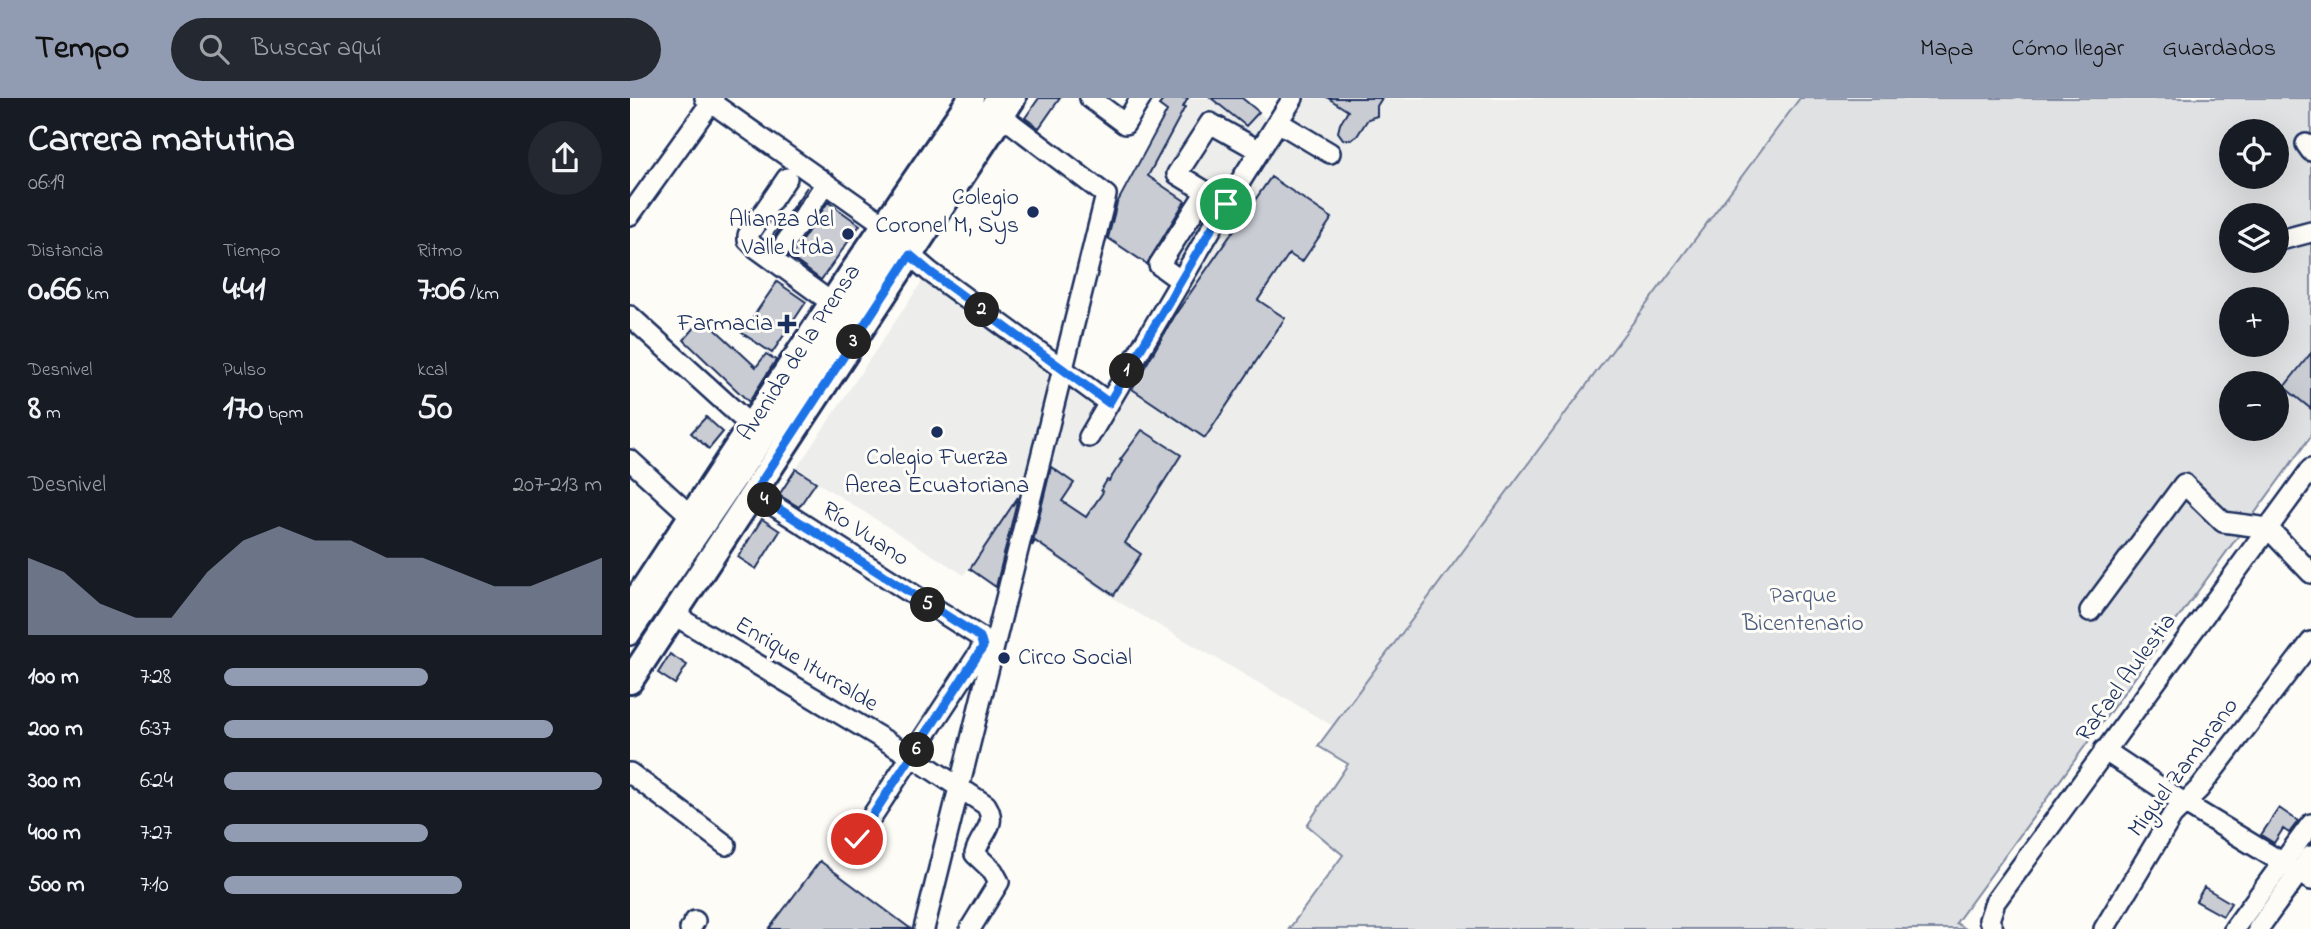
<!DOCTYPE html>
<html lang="es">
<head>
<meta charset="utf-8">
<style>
	body { margin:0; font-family:"Indie Flower",sans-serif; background:#242831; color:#f1f3f6; height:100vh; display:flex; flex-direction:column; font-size:26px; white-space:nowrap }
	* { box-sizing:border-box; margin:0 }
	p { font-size:23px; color:#9ea1a6 }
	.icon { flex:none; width:38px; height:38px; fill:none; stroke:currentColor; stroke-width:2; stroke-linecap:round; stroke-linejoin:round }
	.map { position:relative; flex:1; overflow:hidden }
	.sheet { display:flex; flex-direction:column; background:#171b24; width:630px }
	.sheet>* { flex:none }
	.tools { position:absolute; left:1589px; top:21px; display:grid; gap:14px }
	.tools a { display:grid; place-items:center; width:70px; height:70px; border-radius:50%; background:#171b24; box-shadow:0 7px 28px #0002; font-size:35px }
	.pin { position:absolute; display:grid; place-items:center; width:60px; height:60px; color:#fff; margin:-30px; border:4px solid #fff; border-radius:50%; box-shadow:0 2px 7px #0007 }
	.km { position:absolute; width:35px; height:35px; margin:-18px; border-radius:50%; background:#222; color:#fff; font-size:19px; line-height:35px; text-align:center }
	.round { display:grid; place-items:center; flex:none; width:74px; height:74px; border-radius:37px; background:#242831 }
	.overview { display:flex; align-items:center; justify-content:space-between; height:119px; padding:0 28px }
	h1 { font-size:38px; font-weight:700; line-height:52px }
	.stats { display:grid; grid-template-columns:repeat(3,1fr); gap:10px; height:119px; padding:7px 28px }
	.stats div { display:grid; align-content:center }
	.stats b { font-size:35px; font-weight:700 }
	.stats small { font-size:19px; font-weight:400 }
	.stats p { font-size:19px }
	.chart { height:196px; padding:14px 28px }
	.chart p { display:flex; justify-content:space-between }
	.chart svg { width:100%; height:126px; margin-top:7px; fill:#919bb2; opacity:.7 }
	ul { padding:0 28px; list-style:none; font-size:23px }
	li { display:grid; grid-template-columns:112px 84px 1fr; align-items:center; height:52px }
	li i { height:18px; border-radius:9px; background:#919bb2 }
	header { display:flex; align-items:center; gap:42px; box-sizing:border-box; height:98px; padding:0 35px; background:#919bb2; color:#111 }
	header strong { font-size:33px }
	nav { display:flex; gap:38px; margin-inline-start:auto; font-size:24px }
	.search { width:490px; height:63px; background:#242831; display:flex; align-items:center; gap:18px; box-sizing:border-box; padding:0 24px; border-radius:38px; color:#9ea1a6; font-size:26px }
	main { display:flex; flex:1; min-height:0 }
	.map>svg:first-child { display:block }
	.built { fill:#edeeec }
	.green { fill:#e0e1e3; stroke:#7e88a0; stroke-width:2; fill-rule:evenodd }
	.building { fill:#c9ccd3; stroke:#1b2f5e; stroke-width:2 }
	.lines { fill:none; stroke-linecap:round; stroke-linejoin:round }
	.minor-casing { stroke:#1b2f5e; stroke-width:24 }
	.major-casing { stroke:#1b2f5e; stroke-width:30 }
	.minor { stroke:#fdfcf7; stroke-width:19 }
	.major { stroke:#fdfcf7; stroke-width:24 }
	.route-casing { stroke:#fff; stroke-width:14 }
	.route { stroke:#1a73e8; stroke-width:9 }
	.poi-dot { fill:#1b2f5e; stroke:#fdfcf7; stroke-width:2.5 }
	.labels { text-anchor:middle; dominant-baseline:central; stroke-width:6; stroke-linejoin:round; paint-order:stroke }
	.poi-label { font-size:24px; fill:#1b2f5e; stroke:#fdfcf7; text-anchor:end }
	.street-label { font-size:24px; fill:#1b2f5e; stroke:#fdfcf7 }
	.park-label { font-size:24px; fill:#4c5c7f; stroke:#fdfcf7 }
</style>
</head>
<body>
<header>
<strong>Tempo</strong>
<div class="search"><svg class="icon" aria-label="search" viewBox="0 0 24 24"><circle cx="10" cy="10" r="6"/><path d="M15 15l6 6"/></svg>Buscar aquí</div>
<nav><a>Mapa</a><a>Cómo llegar</a><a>Guardados</a></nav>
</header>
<main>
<section class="sheet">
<div class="overview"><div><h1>Carrera matutina</h1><p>06:19</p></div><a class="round"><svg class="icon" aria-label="share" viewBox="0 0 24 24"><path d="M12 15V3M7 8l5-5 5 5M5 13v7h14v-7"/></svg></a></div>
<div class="stats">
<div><p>Distancia</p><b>0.66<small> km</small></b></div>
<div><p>Tiempo</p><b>4:41</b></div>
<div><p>Ritmo</p><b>7:06<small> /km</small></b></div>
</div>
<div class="stats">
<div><p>Desnivel</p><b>8<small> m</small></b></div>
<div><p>Pulso</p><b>170<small> bpm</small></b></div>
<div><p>kcal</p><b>50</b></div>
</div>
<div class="chart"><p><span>Desnivel</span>207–213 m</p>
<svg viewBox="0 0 160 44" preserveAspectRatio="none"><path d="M0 44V17L10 22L20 33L30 38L40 38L50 22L60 11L70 6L80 11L90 11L100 17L110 17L120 22L130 27L140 27L150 22L160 17V44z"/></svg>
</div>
<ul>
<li><b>100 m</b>7:28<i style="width:54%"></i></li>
<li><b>200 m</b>6:37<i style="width:87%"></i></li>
<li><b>300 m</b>6:24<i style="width:100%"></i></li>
<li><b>400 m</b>7:27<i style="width:54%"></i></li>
<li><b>500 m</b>7:10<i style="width:63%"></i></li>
</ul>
</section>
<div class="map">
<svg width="1681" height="831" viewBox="0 0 1681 831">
	<rect width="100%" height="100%" fill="#fdfcf7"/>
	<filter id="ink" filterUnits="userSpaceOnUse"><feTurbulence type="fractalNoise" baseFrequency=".0143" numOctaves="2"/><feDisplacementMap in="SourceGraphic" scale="14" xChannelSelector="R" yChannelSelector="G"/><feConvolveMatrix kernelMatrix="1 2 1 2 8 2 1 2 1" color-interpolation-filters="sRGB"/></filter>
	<g filter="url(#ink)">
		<path class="built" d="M544 0H612L638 22 652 0H1170L703 628 492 506 404 445 372 492 340 471 338 470 334 477 166 371 293 182 464 310 538 187 519 171 520 168 470 135Z"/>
		<path class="green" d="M1170 0H1681V338L1326 825 1336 831H659L713 757 677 727 718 666 688 648ZM1601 33H1647V79H1601ZM1601 117H1647V163H1601ZM1601 201H1647V247H1601ZM1601 285H1647V331H1601Z"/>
		<path class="building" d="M409 0H430L409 30 395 20Z
			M535 0H558L553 9H555L518 78 555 103 517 166 478 140 487 105 537 13 529 7Z
			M581 0H612L629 14 616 28Z
			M698 0H752L747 8V18L738 21 727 38 721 42 713 41 708 34 710 26 718 13Z
			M641 79 702 120 672 164 659 156 628 202 655 220 575 340 502 291 547 214Z
			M177 89 144 140 142 146 138 144Z
			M198 104 230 127 191 182 159 158 164 154Z
			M147 184 176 204 142 255 112 235Z
			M73 220 126 269 136 256 146 262 119 304 54 242Z
			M1681 255V311L1654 289Z
			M76 319 93 334 79 351 61 335Z
			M512 332 551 357 495 445 511 456 484 497 405 443 402 448 421 369 444 385 432 403 456 419 473 394 471 392 477 382 479 383 492 363 490 362Z
			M166 371 186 384 169 409 149 397Z
			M388 399 366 489 340 471Z
			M132 421 150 433 126 471 108 459Z
			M40 556 57 567 45 586 28 575Z
			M1649 710 1668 723 1659 735 1653 731 1644 745 1631 737Z
			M190 763 281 831H139Z
			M1574 789 1601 805 1593 818 1566 803Z"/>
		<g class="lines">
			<g class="minor-casing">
				<path id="minor" d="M75 0 255 127
					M460 0 495 26 511 0
					M648 24 700 55
					M1676 46 1681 53
					M157 80 118 137V142L125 149 202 205
					M596 106 547 76 580 25 630 53
					M0 117 84 0
					M1647 143 1681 134
					M154 147 196 85
					M280 157 300 174 479 305
					M551 183 529 167 576 94
					M0 218 121 328
					M459 339 596 106 663 0
					M0 362 62 419
					M124 395 350 539 353 549 227 741
					M1460 513 1554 386 1593 424 1638 430 1681 475
					M44 517 283 659 356 707C369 728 350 735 345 756L363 773 369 784 340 831
					M0 537 366 0
					M1474 652 1554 705 1681 782
					M0 675 96 747
					M60 831 65 823
					M294 831 476 97 372 18
					M1363 831 1359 822 1365 804 1681 371
					M1474 831 1542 718 1569 691 1681 544
					M1604 831 1681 726
					M1628 831 1681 758"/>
			</g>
			<g class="major-casing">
				<path id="major" d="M0 511 221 176 341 0
					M0 583 383 0"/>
			</g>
			<use href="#minor" class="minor"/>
			<use href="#major" class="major"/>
		</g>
	</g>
	<g class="lines" filter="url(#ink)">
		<g class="route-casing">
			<path id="route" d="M227 741 353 549 350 539 124 395 280 157 300 174 479 305 596 106"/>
		</g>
		<use href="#route" class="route"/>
	</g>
	<g class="poi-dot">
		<circle cx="403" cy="114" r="7"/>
		<circle cx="218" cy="136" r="7"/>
		<path d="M153.5 215.5h7v7h7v7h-7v7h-7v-7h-7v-7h7z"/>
		<circle cx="307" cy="334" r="7"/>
		<circle cx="374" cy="560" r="7"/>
	</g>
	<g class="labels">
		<g class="poi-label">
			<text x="389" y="100">Colegio<tspan x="389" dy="28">Coronel M, Sys</tspan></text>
			<text x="204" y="122">Alianza del<tspan x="204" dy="28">Valle Ltda</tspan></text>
			<text x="143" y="226">Farmacia</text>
			<text x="307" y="360" text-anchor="middle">Colegio Fuerza<tspan x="307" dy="28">Aerea Ecuatoriana</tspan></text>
			<text x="388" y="560" text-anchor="start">Circo Social</text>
		</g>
		<g class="street-label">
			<text transform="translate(170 255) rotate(-57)">Avenida de la Prensa</text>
			<text transform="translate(235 437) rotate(33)">Río Vuano</text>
			<text transform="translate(176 567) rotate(31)">Enrique Iturralde</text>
			<text transform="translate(1497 580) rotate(-54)">Rafael Aulestia</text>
			<text transform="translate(1554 670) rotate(-53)">Miguel Zambrano</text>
		</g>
		<g class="park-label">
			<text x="1173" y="498">Parque<tspan x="1173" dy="28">Bicentenario</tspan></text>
		</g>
	</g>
</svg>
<div class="tools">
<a><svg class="icon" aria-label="locate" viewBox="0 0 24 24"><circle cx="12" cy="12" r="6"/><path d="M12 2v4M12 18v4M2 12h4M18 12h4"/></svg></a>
<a><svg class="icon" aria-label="layers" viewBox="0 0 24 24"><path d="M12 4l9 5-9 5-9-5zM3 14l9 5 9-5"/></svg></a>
<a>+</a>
<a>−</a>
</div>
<div class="pin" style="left:596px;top:106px;background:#1e9e55"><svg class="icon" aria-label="arrive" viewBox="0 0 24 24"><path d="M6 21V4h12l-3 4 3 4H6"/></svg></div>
<div class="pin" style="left:227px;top:741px;background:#d93025"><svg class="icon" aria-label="check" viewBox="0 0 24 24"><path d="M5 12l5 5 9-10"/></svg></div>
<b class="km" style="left:497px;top:273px">1</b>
<b class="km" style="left:352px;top:212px">2</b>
<b class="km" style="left:224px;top:244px">3</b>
<b class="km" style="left:135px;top:402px">4</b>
<b class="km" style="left:298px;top:507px">5</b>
<b class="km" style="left:287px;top:652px">6</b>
</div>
</main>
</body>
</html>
